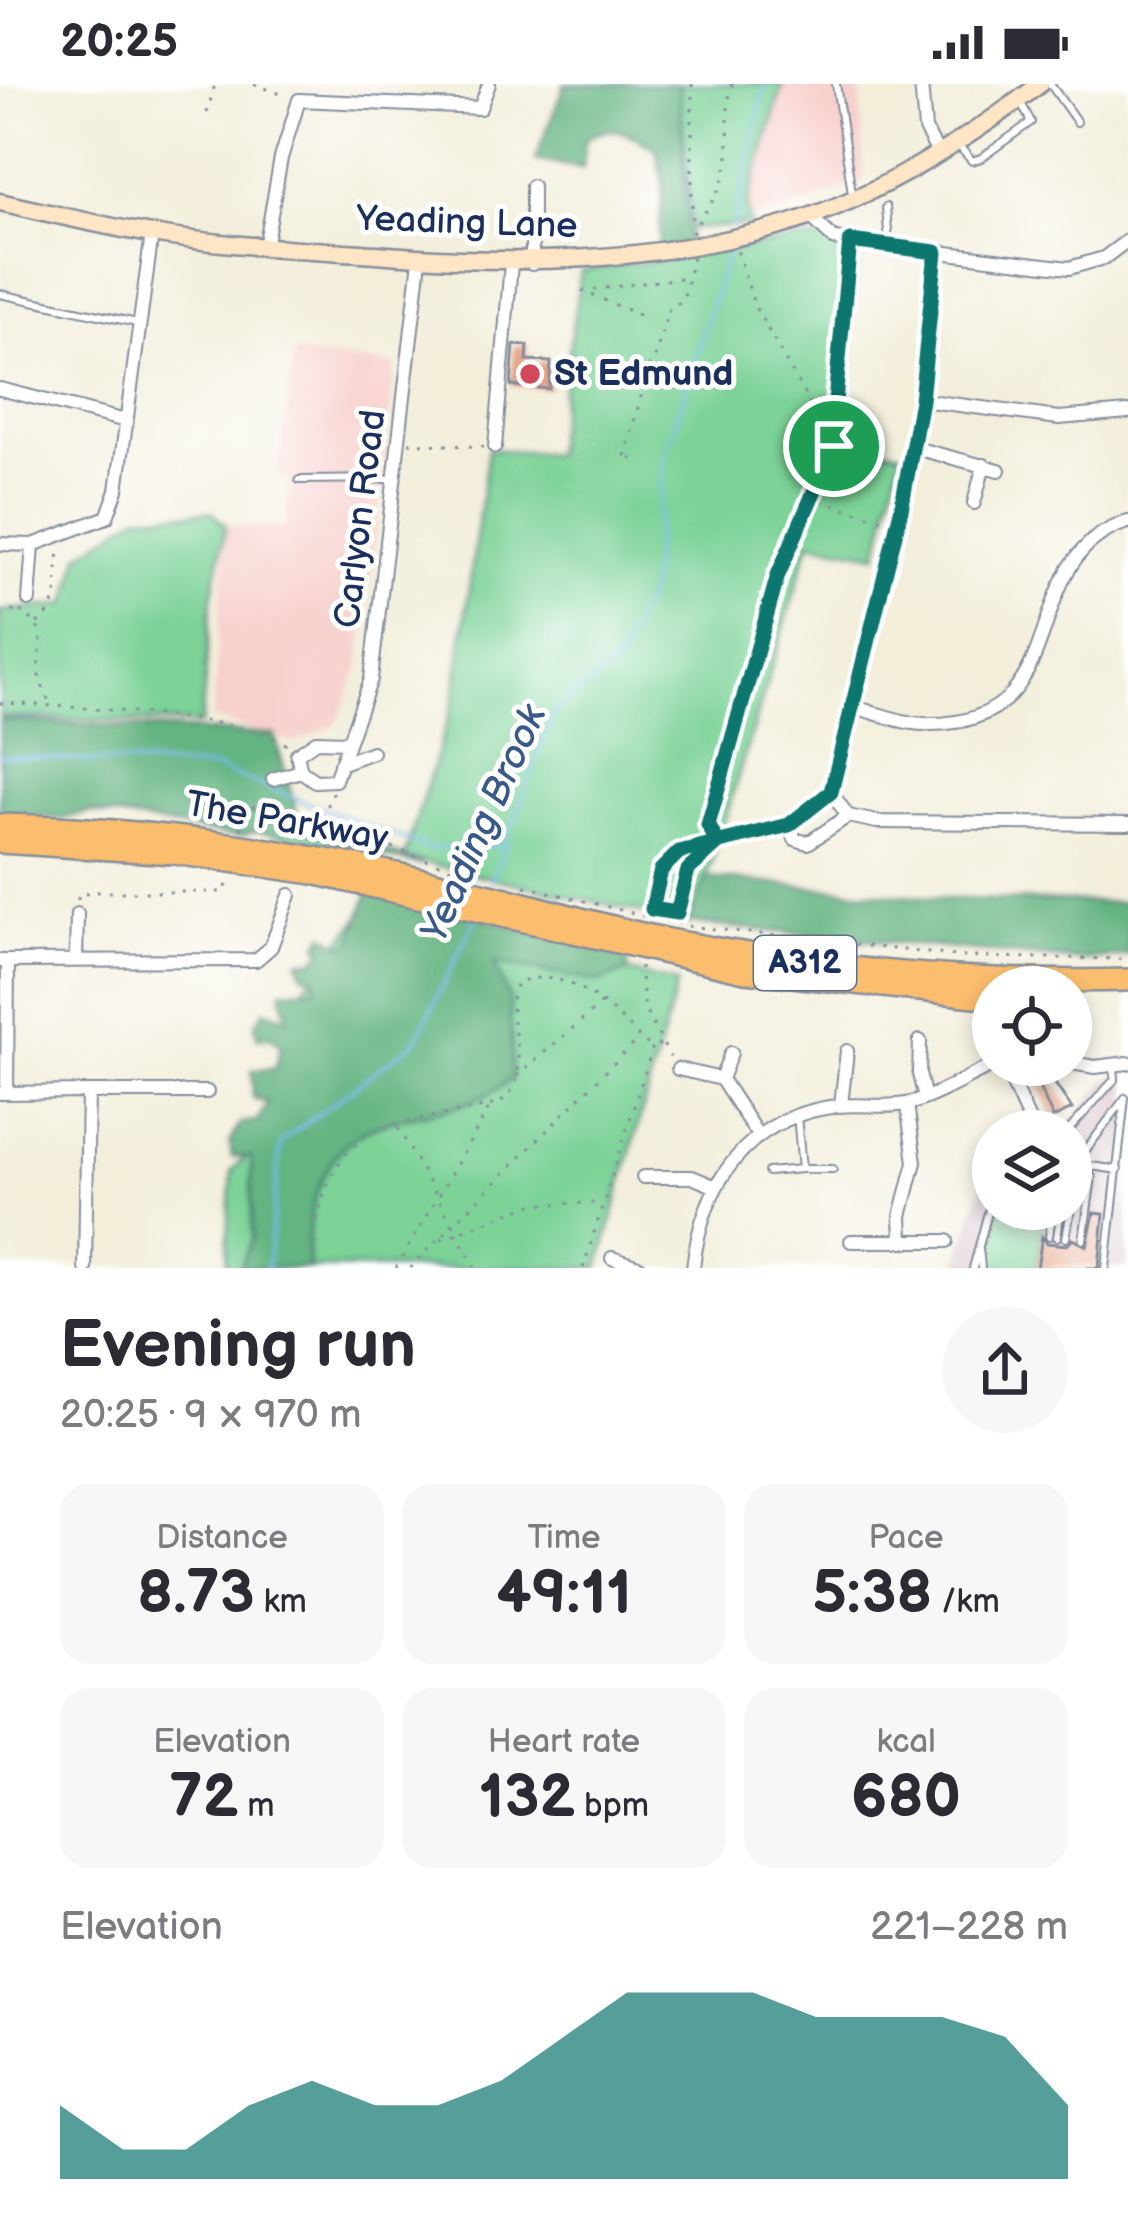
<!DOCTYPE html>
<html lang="en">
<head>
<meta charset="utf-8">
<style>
	body { margin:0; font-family:"Balsamiq Sans",sans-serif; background:#f7f7f7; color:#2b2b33; height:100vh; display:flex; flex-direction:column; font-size:45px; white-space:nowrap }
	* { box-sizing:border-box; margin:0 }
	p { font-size:39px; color:#7c7c81 }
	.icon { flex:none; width:66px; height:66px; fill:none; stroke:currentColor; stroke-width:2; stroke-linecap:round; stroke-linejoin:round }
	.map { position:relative; height:1184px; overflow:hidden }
	.panel { display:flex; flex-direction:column; background:#fff; flex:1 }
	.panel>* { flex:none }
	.fabs { position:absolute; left:972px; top:882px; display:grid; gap:24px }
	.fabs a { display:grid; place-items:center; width:120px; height:120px; border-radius:50%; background:#fff; box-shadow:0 6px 18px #0003; font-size:60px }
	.pin { position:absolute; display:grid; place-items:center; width:102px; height:102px; color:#fff; margin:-51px; border:6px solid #fff; border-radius:50%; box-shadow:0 3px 12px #0007 }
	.round { display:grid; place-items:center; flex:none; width:126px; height:126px; border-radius:63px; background:#f7f7f7 }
	.overview { display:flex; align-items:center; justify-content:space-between; height:204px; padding:0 60px }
	h1 { font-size:66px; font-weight:600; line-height:90px }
	.figures { display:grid; grid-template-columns:repeat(3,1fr); gap:18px; height:204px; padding:12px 60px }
	.figures div { display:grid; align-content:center; border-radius:30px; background:#f7f7f7; text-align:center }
	.figures b { font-size:60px; font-weight:600 }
	.figures small { font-size:33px; font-weight:400 }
	.figures p { font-size:33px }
	.chart { height:336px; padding:24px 60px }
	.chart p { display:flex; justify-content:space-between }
	.chart svg { width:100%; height:216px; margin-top:12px; fill:#0f766e; opacity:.7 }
	.status { display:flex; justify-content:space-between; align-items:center; height:84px; padding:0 60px; background:#fff; direction:ltr }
	.status svg { height:33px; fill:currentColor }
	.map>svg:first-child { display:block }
	.built { fill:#f7d0cc }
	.industrial { fill:#d2bec3 }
	.green { fill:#7bd297; stroke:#4b807a; stroke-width:3 }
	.forest { fill:#64b480; stroke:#40726f; stroke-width:3 }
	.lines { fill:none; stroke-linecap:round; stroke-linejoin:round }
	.stream { stroke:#7cbcf0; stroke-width:3 }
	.building { fill:#e19573 }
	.lane-casing { stroke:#868e9c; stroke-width:10 }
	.street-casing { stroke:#868e9c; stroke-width:16 }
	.secondary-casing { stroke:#868e9c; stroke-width:21 }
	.highway-casing { stroke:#868e9c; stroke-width:26 }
	.path { stroke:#868e9c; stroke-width:3; stroke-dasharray:3 9; stroke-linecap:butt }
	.lane { stroke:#fff; stroke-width:6 }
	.street { stroke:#fff; stroke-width:12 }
	.secondary { stroke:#fde5c5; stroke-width:16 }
	.highway { stroke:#fbbd6e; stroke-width:21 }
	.route-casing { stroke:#fff; stroke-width:24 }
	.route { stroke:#0f766e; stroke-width:15 }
	.poi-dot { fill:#d1495b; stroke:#fff; stroke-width:4.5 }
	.labels { text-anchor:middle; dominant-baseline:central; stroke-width:10; stroke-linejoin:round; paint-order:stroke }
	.shield { fill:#fff; stroke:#5f6d8e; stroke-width:3 }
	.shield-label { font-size:33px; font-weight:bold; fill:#1b2f5e }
	.street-label { font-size:36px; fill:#1b2f5e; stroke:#fff }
	.poi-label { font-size:36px; font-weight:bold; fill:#1b2f5e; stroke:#fff; text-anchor:start }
	.water-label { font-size:39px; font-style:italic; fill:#38598a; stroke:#fff }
</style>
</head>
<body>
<div class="status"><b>20:25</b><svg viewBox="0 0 49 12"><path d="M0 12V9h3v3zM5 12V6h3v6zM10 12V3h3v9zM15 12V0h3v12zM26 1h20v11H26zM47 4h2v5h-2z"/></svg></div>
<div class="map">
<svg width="1128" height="1184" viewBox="0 0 1128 1184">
	<rect width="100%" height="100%" fill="#fff"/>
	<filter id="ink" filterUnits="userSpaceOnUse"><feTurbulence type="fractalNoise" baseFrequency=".00833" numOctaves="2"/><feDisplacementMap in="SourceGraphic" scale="24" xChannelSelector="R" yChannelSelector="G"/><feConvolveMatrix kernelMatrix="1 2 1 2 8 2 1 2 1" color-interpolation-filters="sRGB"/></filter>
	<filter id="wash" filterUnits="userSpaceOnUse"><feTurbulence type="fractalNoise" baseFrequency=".004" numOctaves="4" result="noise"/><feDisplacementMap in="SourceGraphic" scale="48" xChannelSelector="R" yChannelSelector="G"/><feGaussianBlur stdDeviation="2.7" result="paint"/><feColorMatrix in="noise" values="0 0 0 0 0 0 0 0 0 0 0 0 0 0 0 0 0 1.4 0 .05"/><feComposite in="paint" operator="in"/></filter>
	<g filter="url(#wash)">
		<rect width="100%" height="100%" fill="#f2eeda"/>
		<path class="built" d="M783 0H860L864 95 805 120 749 134 747 122Z
			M294 269 395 281 360 582 337 640 295 659 212 635 226 442H286L289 393 278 392Z"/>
		<path class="industrial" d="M1109 994 1128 1001V1184H956L985 1093 993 1090V1125H1071V1047H1062Z"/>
		<path class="green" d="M679 0H783L747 122 750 141 692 145Z
			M803 155 824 156 856 174 846 357 901 368 878 470 810 458 707 794 688 839 404 774 454 616 488 365 553 370 581 187Z
			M212 428 226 442 212 513 201 640 0 633V527L67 520 80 471 139 431Z
			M364 828 677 899 599 1184H226L232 1087 268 1049 298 911Z
			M998 1125H1045L1037 1184H987Z"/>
		<path class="forest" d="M565 0H679L689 159 658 166 663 100 656 65C634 51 609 36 585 56L583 84 535 76Z
			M0 636 274 651 298 732 422 781 256 747 238 753 90 728 62 735 0 727Z
			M707 794 949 815 1128 819V871L1083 877 688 839Z
			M370 804 628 872V887L600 898 494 879 510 916 512 994C471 1030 424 1024 375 1042 321 1062 303 1133 309 1184H240L252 1154 251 1073H232L230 1058 241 1039 257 1037 268 1019 253 1014 252 986 275 985 281 961 270 952 258 954 255 941 264 926 287 935 281 906 316 904V895L302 888 299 876H313L323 867 319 860 324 850 344 862 352 858Z"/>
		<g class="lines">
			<path class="stream" d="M734 145 765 0
				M0 672 215 684 430 765 503 762
				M491 799 554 628 617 579 650 505 664 376 730 160
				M267 1184 281 1058 416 957 475 835"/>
		</g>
		<g id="blocks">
			<path class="building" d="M514 261 528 262 527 277 551 278 549 305 511 302Z
				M1048 989 1072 1025 1053 1034 1035 994Z
				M1094 1129 1104 1130 1099 1184H1037L1042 1153 1047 1159 1067 1161 1073 1155 1087 1162Z"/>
		</g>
	</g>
	<g filter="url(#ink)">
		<use href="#blocks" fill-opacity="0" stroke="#868e9c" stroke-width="3"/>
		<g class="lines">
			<g class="lane-casing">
				<path id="lane" d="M836 0 852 109
					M1050 0 1077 38
					M957 60 972 77 981 74 1031 38 1020 17
					M886 123 889 159
					M0 210 137 239
					M299 396 392 395
					M797 1031 802 1085H833
					M1068 1047 1115 995 1114 982
					M1071 1079 1118 1086
					M1080 1080 1092 1093 1083 1156
					M768 1088 802 1085
					M1071 1122 1083 1070 1125 1014
					M1049 1152 1053 1125
					M1057 1153 1061 1125
					M1066 1154 1071 1125
					M979 1164 981 1184
					M973 1184 993 1110
					M1106 1184 1125 1014"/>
			</g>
			<g class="street-casing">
				<path id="street" d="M921 0 925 45 937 67
					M532 102V180
					M809 131 834 155 1069 184 1104 174 1128 156
					M265 164 281 74 299 16 480 24 489 0
					M936 168 921 316 901 426 831 708 848 732 877 738 1128 740
					M0 305 126 337
					M921 316 1059 334 1128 328
					M495 363 511 180
					M911 363 999 386
					M974 419 984 381
					M0 460 33 461 107 433 117 406 152 150
					M29 516 33 461
					M853 623C875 628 902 640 924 640 1083 644 1010 474 1128 438
					M347 658 316 657 297 670 301 687 315 697 335 696 371 595 420 176
					M340 680 372 668
					M273 695 301 687
					M831 708 789 741 795 755 808 759 848 732
					M0 877 256 876 271 863 290 811
					M76 877 77 830
					M920 957 919 990 925 1014
					M731 969 721 995 757 1050
					M1071 979 1095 983 1128 979
					M1004 981 1034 1047
					M678 985 721 995
					M88 1008H207
					M0 1009 88 1008 85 1184
					M7 1009 8 877
					M841 1021 847 967
					M643 1093H692L716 1103
					M902 1155 901 1132 915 1078 907 1020
					M851 1157H947
					M612 1174 641 1184
					M693 1184C702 1099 748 1032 838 1022 862 1019 888 1025 911 1019 941 1011 967 992 995 981"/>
			</g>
			<g class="secondary-casing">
				<path id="secondary" d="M0 118C50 129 101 142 152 150 230 163 309 165 388 171 520 181 648 179 777 143 870 117 964 58 1040 0"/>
			</g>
			<g class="highway-casing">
				<path id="highway" d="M0 741C156 744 309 769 461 804 532 820 602 843 674 857 824 886 975 900 1128 896
					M0 758 174 769 313 789 745 887 993 914"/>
			</g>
			<path class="path" d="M254 0 286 12
				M692 0V143
				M207 29 215 0
				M692 149C703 128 719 113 725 89 733 60 723 30 732 0
				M639 231 583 207 687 193
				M409 359 484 363
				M837 361 833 339 848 171
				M633 375H624L642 309 637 298 654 276 669 225 683 216 693 173
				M800 426 818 416 884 436
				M20 527C53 547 36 563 39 591 41 602 47 609 49 621
				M0 531 21 525
				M37 539C67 520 51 491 61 462
				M0 619C57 622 247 631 287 661
				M333 708 321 739 451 784
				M240 745 254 722 321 739
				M718 759 708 741 778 491 834 362 755 223 737 166
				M525 802 672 839
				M78 816V811L97 808H224L229 796
				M655 825 675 828
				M652 828 661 786 679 768 776 745
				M678 841 688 786 717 760
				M688 842 965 873 1128 875
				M640 882 645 926 670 973
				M517 992 604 917
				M398 1044 452 1140
				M456 1149 476 1184
				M441 1155 533 1120 599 1119
				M314 1184C312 1134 326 1070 377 1047 403 1035 439 1033 468 1026 483 1022 500 1023 510 1009 533 976 500 931 517 899 565 878 615 926 644 959L663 961
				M396 1184 490 1023
				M410 1184 638 955
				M583 1184 653 962"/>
			<use href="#lane" class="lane"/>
			<use href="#street" class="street"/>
			<use href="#secondary" class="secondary"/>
			<use href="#highway" class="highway"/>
		</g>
	</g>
	<g class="lines" filter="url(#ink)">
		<g class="route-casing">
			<path id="route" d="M834 362 778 491 708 741 718 759 688 786 677 829 652 825 661 786 679 768 789 741 831 708 901 426 921 316 936 168 850 157 833 339 839 361 834 362"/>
		</g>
		<use href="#route" class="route"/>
	</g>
	<circle class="poi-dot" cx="530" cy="290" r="12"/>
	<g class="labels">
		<rect class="shield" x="754" y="852" width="102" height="54" rx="9"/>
		<g class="shield-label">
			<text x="805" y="879">A312</text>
		</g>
		<g class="street-label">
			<text transform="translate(467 139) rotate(2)">Yeading Lane</text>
			<text transform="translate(361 435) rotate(-83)">Carlyon Road</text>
			<text transform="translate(287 738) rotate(10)">The Parkway</text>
		</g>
		<g class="poi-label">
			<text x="554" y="290">St Edmund</text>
		</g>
		<g class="water-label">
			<text transform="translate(484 740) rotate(-66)">Yeading Brook</text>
		</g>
	</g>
</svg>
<div class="fabs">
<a><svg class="icon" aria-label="locate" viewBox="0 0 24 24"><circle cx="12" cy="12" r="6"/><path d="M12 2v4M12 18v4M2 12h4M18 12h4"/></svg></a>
<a><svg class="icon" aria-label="layers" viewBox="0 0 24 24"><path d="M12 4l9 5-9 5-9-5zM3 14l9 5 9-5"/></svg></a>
</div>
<div class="pin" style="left:834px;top:362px;background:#1e9e55"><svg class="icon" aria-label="arrive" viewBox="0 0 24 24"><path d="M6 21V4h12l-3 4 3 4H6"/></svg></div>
</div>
<section class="panel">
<div class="overview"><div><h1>Evening run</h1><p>20:25 · 9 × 970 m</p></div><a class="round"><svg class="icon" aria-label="share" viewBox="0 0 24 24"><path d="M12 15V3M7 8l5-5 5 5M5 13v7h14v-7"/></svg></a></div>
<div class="figures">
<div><p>Distance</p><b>8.73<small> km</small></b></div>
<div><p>Time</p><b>49:11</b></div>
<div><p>Pace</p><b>5:38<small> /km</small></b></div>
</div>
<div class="figures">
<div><p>Elevation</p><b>72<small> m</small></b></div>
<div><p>Heart rate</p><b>132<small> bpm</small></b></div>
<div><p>kcal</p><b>680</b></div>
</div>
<div class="chart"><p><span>Elevation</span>221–228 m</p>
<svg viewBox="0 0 160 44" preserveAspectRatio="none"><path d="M0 44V29L10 38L20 38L30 29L40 24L50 29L60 29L70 24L80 15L90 6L100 6L110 6L120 11L130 11L140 11L150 15L160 29V44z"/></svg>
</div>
</section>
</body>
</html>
